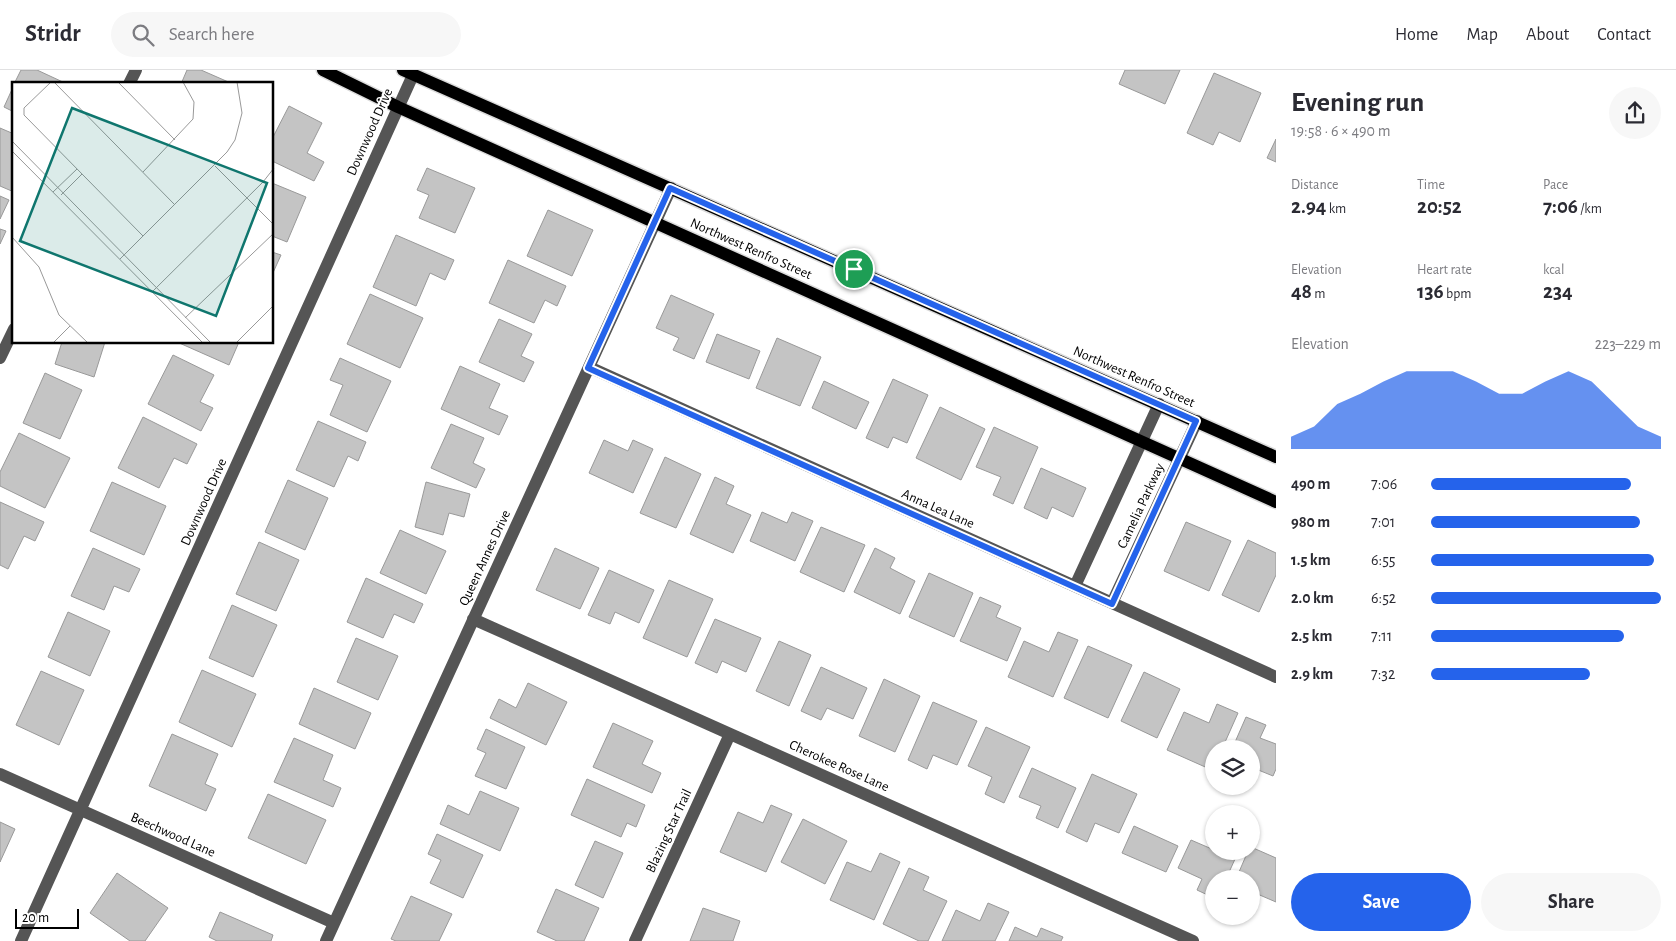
<!DOCTYPE html>
<html lang="en">
<head>
<meta charset="utf-8">
<style>
	body { margin:0; font-family:"Alegreya Sans",sans-serif; background:#f7f7f7; color:#2b2b33; height:100vh; display:flex; flex-direction:column; font-size:19px; white-space:nowrap }
	* { box-sizing:border-box; margin:0 }
	p { font-size:16px; color:#7c7c81 }
	.icon { flex:none; width:28px; height:28px; fill:none; stroke:currentColor; stroke-width:2; stroke-linecap:round; stroke-linejoin:round }
	.map { position:relative; flex:1; overflow:hidden }
	.panel { display:flex; flex-direction:column; background:#fff; width:400px }
	.panel>* { flex:none }
	.buttons { position:absolute; left:1205px; top:670px; display:grid; gap:10px }
	.buttons a { display:grid; place-items:center; width:55px; height:55px; border-radius:50%; background:#fff; box-shadow:0 1px 4px #0004; font-size:25px }
	.scale { position:absolute; left:15px; bottom:12px; width:64px; box-sizing:border-box; padding-left:5px; border:2px solid #000; border-top:0; font-size:14px; line-height:18px; white-space:nowrap; color:#000; -webkit-text-stroke:4px #fff; paint-order:stroke }
	.pin { position:absolute; display:grid; place-items:center; width:42px; height:42px; color:#fff; margin:-21px; border:2px solid #fff; border-radius:50%; box-shadow:0 1px 5px #0007 }
	.round { display:grid; place-items:center; flex:none; width:52px; height:52px; border-radius:26px; background:#f7f7f7 }
	.summary { display:flex; align-items:center; justify-content:space-between; height:85px; padding:0 15px }
	h1 { font-size:28px; font-weight:700; line-height:38px }
	.figures { display:grid; grid-template-columns:repeat(3,1fr); gap:8px; height:85px; padding:5px 15px }
	.figures div { display:grid; align-content:center }
	.figures b { font-size:21px; font-weight:700 }
	.figures small { font-size:14px; font-weight:400 }
	.figures p { font-size:14px }
	.chart { height:140px; padding:10px 15px }
	.chart p { display:flex; justify-content:space-between }
	.chart svg { width:100%; height:90px; margin-top:5px; fill:#2563eb; opacity:.7 }
	.primary-button { display:flex; gap:10px; margin-top:auto; padding:10px 15px }
	.primary-button a { flex:1; height:58px; border-radius:30px; background:#2563eb; color:#fff; font-size:20px; font-weight:700; line-height:58px; text-align:center }
	.primary-button a+a { background:#f7f7f7; color:#2b2b33 }
	ul { padding:0 15px; list-style:none; font-size:16px }
	li { display:grid; grid-template-columns:80px 60px 1fr; align-items:center; height:38px }
	li i { height:12px; border-radius:6px; background:#2563eb }
	header { display:flex; align-items:center; gap:30px; box-sizing:border-box; height:70px; padding:0 25px; background:#fff; border-bottom:1px solid #e1e1e2 }
	header strong { font-size:24px }
	nav { display:flex; gap:28px; margin-inline-start:auto; font-size:18px }
	.search { width:350px; height:45px; background:#f7f7f7; display:flex; align-items:center; gap:12px; box-sizing:border-box; padding:0 18px; border-radius:28px; color:#7c7c81; font-size:19px }
	main { display:flex; flex:1; min-height:0 }
	.map>svg:first-child { display:block }
	.building { fill:#c4c4c4; stroke:#999 }
	.lines { fill:none; stroke-linecap:round; stroke-linejoin:round }
	.major-casing { stroke:#dbdbdb; stroke-width:15 }
	.minor { stroke:#555; stroke-width:12 }
	.major { stroke:#000; stroke-width:12 }
	.route-casing { stroke:#fff; stroke-width:10 }
	.route { stroke:#2563eb; stroke-width:6 }
	.labels { text-anchor:middle; dominant-baseline:central; stroke-width:4.5; stroke-linejoin:round; paint-order:stroke }
	.street-label { font-size:14px; fill:#000; stroke:#fff }
	.inset-road { fill:none; stroke:#999; stroke-width:1 }
	.view { fill:#0f766e; fill-opacity:0.15; stroke:#0f766e; stroke-width:2.5 }
	.inset-edge { fill:none; stroke:#000; stroke-width:2.5 }
</style>
</head>
<body>
<header>
<strong>Stridr</strong>
<div class="search"><svg class="icon" aria-label="search" viewBox="0 0 24 24"><circle cx="10" cy="10" r="6"/><path d="M15 15l6 6"/></svg>Search here</div>
<nav><a>Home</a><a>Map</a><a>About</a><a>Contact</a></nav>
</header>
<main>
<div class="map">
<svg width="1276" height="871" viewBox="0 0 1276 871">
	<rect width="100%" height="100%" fill="#fff"/>
	<path class="building" d="M21 0H37L65 13 14 14Z
		M187 0H201L233 14H181Z
		M1125 0H1180L1165 34 1119 14Z
		M1214 3 1261 23 1240 72 1219 62 1213 75 1187 63Z
		M14 15V42L4 37Z
		M289 36 322 53 307 83 324 92 314 111 272 91V69Z
		M0 58 14 64V122L0 116Z
		M1276 69V92L1267 88Z
		M427 98 475 118 455 163 419 148 429 125 417 120Z
		M272 113 306 127 287 172 272 166Z
		M0 126 9 130 0 149Z
		M548 140 593 160 572 206 527 186Z
		M0 159 6 161 0 174Z
		M396 165 454 190 445 210 430 203 416 236 373 217Z
		M272 182 281 185 272 205Z
		M508 190 566 216 557 236 545 230 534 253 489 233Z
		M370 224 423 248 400 298 347 274Z
		M671 225 714 244 694 289 673 280 679 268 656 258Z
		M499 249 532 264 521 286 534 292 524 312 479 292Z
		M717 264 760 281 749 309 706 292Z
		M777 268 821 287 800 336 756 318Z
		M62 272H105L94 307 55 294Z
		M177 272H239L229 295Z
		M173 285 214 305 200 332 213 338 201 361 148 334Z
		M340 288 391 311 367 362 330 345 343 315 330 310Z
		M460 296 500 314 489 338 508 346 499 365 441 339Z
		M45 303 82 320 60 369 23 353Z
		M893 309 928 325 907 373 893 367 888 378 866 368Z
		M824 311 869 332 856 359 812 338Z
		M940 337 985 359 961 410 916 388Z
		M143 347 197 374 187 394 174 388 159 418 118 398Z
		M318 351 366 372 358 391 348 386 334 417 296 400Z
		M451 354 484 368 473 393 485 399 476 418 431 398Z
		M994 357 1038 377 1013 434 993 425 1001 407 976 397Z
		M19 363 70 388 45 438 0 416V402Z
		M604 370 628 381 633 370 653 379 633 423 589 403Z
		M665 387 701 404 676 458 640 443Z
		M1041 398 1086 418 1073 447 1052 437 1047 449 1024 438Z
		M715 407 734 416 726 434 751 445 733 483 690 464Z
		M288 410 328 428 305 480 265 462Z
		M112 412 166 436 144 485 90 461Z
		M426 412 470 424 464 447 449 443 443 465 415 457Z
		M0 432 44 452 35 471 24 466 8 499 0 495Z
		M762 442 787 453 792 442 813 451 795 491 750 471Z
		M1186 452 1231 471 1209 521 1164 501Z
		M821 457 865 475 844 522 800 502Z
		M400 460 446 481 426 524 380 503Z
		M1248 470 1276 483V505L1259 542 1222 525Z
		M259 472 299 490 276 541 236 524Z
		M93 478 140 499 129 522 114 516 104 540 71 526Z
		M555 478 599 498 580 539 536 520Z
		M875 478 895 488 890 498 915 511 900 544 854 522Z
		M609 500 654 520 639 553 615 542 610 554 588 545Z
		M929 503 973 523 954 567 909 547Z
		M366 508 423 534 414 553 394 544 383 568 347 552Z
		M669 510 713 529 687 587 643 568Z
		M980 527 1001 536 996 547 1021 558 1007 591 960 571Z
		M232 535 277 555 253 607 209 588Z
		M68 542 110 561 90 606 48 587Z
		M715 549 761 568 746 602 722 591 717 603 695 593Z
		M1058 562 1078 570 1053 627 1008 607 1024 571 1049 582Z
		M356 568 398 586 378 630 337 612Z
		M779 571 811 585 789 636 756 621Z
		M1088 576 1132 595 1108 648 1064 628Z
		M821 597 867 618 853 649 827 638 821 650 801 641Z
		M202 600 256 624 232 677 179 652Z
		M41 601 84 620 59 675 16 655Z
		M1144 602 1180 619 1157 668 1121 651Z
		M884 609 920 626 895 682 859 666Z
		M528 613 567 632 546 675 490 648 499 629 516 638Z
		M314 618 371 643 355 679 299 654Z
		M933 632 977 651 957 695 933 685 927 699 908 690Z
		M1217 634 1238 643 1222 679H1214V696L1212 700 1167 680 1184 642 1209 653Z
		M1246 647 1266 655 1260 668 1276 674V699L1273 706 1251 697V679H1232Z
		M613 653 653 671 642 694 661 703 652 723 593 697Z
		M986 657 1030 677 1004 733 985 724 992 707 968 696Z
		M486 659 525 677 506 719 475 706 486 683 477 679Z
		M172 664 218 684 205 714 216 719 206 741 149 716Z
		M294 668 333 685 323 710 341 718 333 737 274 712Z
		M1032 698 1076 718 1058 758 1036 748 1041 736 1019 727Z
		M1092 704 1137 724 1119 763 1095 753 1087 772 1066 762Z
		M587 709 645 735 636 757 627 753 621 767 571 745Z
		M480 721 519 738 500 781 440 754 448 735 469 745Z
		M268 724 326 750 306 794 248 768Z
		M771 735 792 744 766 802 720 782 738 742 763 753Z
		M803 749 847 771 825 814 781 792Z
		M0 752 15 759 0 792Z
		M1134 756 1178 776 1166 802 1122 783Z
		M437 764 483 785 463 828 430 813 441 790 428 784Z
		M1191 770 1235 789 1226 809H1214V828L1197 820 1202 809 1178 798Z
		M595 771 623 783 603 828 575 815Z
		M1251 777 1276 788V832L1255 823 1251 830V809H1236L1248 781H1251Z
		M880 783 900 792 874 850 830 830 847 792 871 802Z
		M909 798 929 807 923 820 947 831 928 871H919L883 854Z
		M117 803 168 838 145 871H130L90 843Z
		M556 819 599 838 584 871H557L537 862Z
		M411 826 452 844 439 871H396L391 869Z
		M988 833 1009 842 995 871H942L956 840 980 851Z
		M703 838 740 851 733 871H690Z
		M220 842 273 865 271 871H217L209 867Z
		M1015 857 1037 867 1041 858 1063 867 1061 871H1009Z"/>
	<g class="lines">
		<g class="major-casing">
			<path id="major" d="M323 0 398 37 1276 432
				M403 0 1276 387"/>
		</g>
		<path class="minor" d="M129 14 136 0
			M0 288 14 259
			M589 297 1276 607
			M1075 516 1159 334
			M1112 533 1197 351
			M473 549 1193 871
			M0 704 334 853
			M21 871 413 5
			M326 871 671 118
			M635 871 730 664"/>
		<use href="#major" class="major"/>
	</g>
	<g class="lines">
		<g class="route-casing">
			<path id="route" d="M670 118 1196 351 1112 534 588 298Z"/>
		</g>
		<use href="#route" class="route"/>
	</g>
	<g class="labels">
		<g class="street-label">
			<text transform="translate(370 62) rotate(-66)">Downwood Drive</text>
			<text transform="translate(751 179) rotate(24)">Northwest Renfro Street</text>
			<text transform="translate(1134 307) rotate(24)">Northwest Renfro Street</text>
			<text transform="translate(204 432) rotate(-66)">Downwood Drive</text>
			<text transform="translate(1141 436) rotate(-65)">Camelia Parkway</text>
			<text transform="translate(938 439) rotate(24)">Anna Lea Lane</text>
			<text transform="translate(485 488) rotate(-65)">Queen Annes Drive</text>
			<text transform="translate(839 696) rotate(24)">Cherokee Rose Lane</text>
			<text transform="translate(669 761) rotate(-65)">Blazing Star Trail</text>
			<text transform="translate(173 765) rotate(24)">Beechwood Lane</text>
		</g>
	</g>
	<g transform="translate(12 12)">
		<rect width="261" height="261" fill="#fff"/>
		<path class="inset-road" d="M39 0 12 26V33L131 154M42 0 163 123M106 0 163 58M0 59 199 261M0 69 191 261M203 84 262 143M131 90 181 37 182 20 171 0M41 110 65 87M49 113 70 92M0 155 27 185 47 233 76 261M108 177 215 70 223 58 230 31 225 0M141 209 251 100 262 86M173 236 262 151M41 261 58 244M224 261 262 223"/>
		<path class="view" d="M60 26 255 101 204 234 8 159Z"/>
		<rect width="261" height="261" class="inset-edge"/>
	</g>
</svg>
<div class="buttons">
<a><svg class="icon" aria-label="layers" viewBox="0 0 24 24"><path d="M12 4l9 5-9 5-9-5zM3 14l9 5 9-5"/></svg></a>
<a>+</a>
<a>−</a>
</div>
<div class="scale">20 m</div>
<div class="pin" style="left:854px;top:199px;background:#1e9e55"><svg class="icon" aria-label="arrive" viewBox="0 0 24 24"><path d="M6 21V4h12l-3 4 3 4H6"/></svg></div>
</div>
<section class="panel">
<div class="summary"><div><h1>Evening run</h1><p>19:58 · 6 × 490 m</p></div><a class="round"><svg class="icon" aria-label="share" viewBox="0 0 24 24"><path d="M12 15V3M7 8l5-5 5 5M5 13v7h14v-7"/></svg></a></div>
<div class="figures">
<div><p>Distance</p><b>2.94<small> km</small></b></div>
<div><p>Time</p><b>20:52</b></div>
<div><p>Pace</p><b>7:06<small> /km</small></b></div>
</div>
<div class="figures">
<div><p>Elevation</p><b>48<small> m</small></b></div>
<div><p>Heart rate</p><b>136<small> bpm</small></b></div>
<div><p>kcal</p><b>234</b></div>
</div>
<div class="chart"><p><span>Elevation</span>223–229 m</p>
<svg viewBox="0 0 160 44" preserveAspectRatio="none"><path d="M0 44V38L10 33L20 22L30 17L40 11L50 6L60 6L70 6L80 11L90 17L100 17L110 11L120 6L130 11L140 22L150 33L160 38V44z"/></svg>
</div>
<ul>
<li><b>490 m</b>7:06<i style="width:87%"></i></li>
<li><b>980 m</b>7:01<i style="width:91%"></i></li>
<li><b>1.5 km</b>6:55<i style="width:97%"></i></li>
<li><b>2.0 km</b>6:52<i style="width:100%"></i></li>
<li><b>2.5 km</b>7:11<i style="width:84%"></i></li>
<li><b>2.9 km</b>7:32<i style="width:69%"></i></li>
</ul>
<div class="primary-button"><a>Save</a><a>Share</a></div>
</section>
</main>
</body>
</html>
